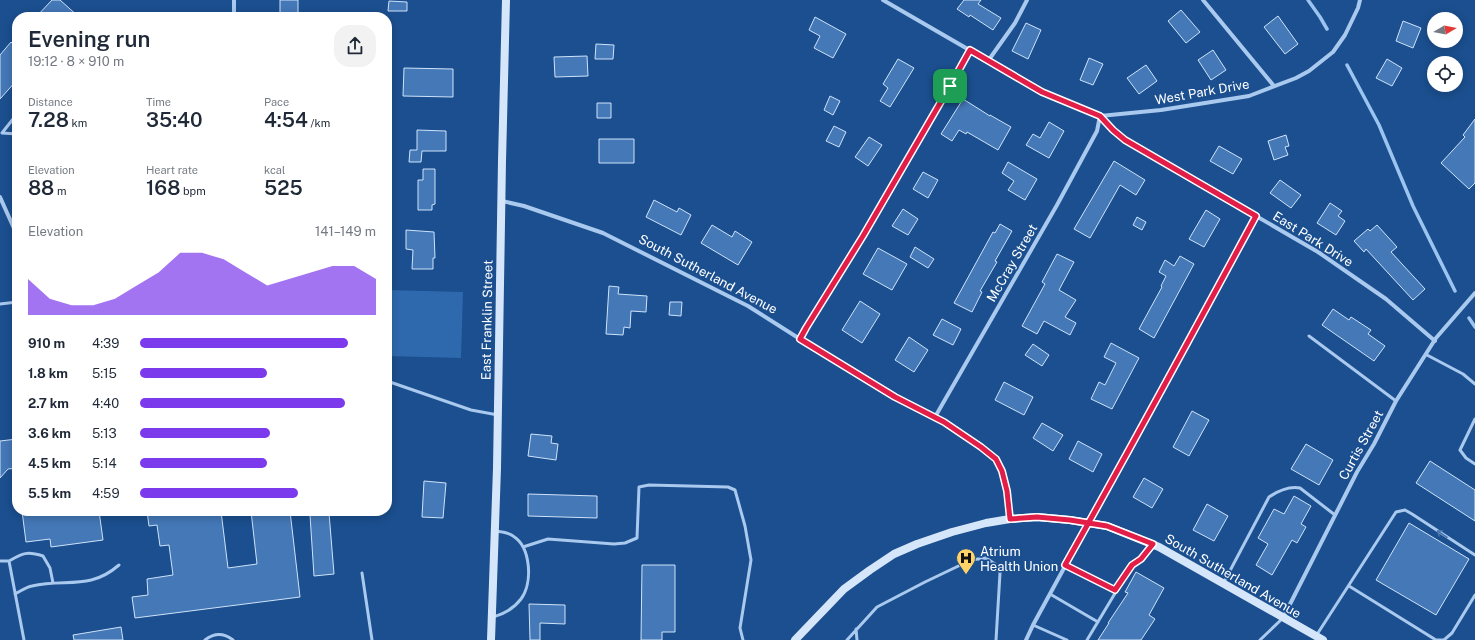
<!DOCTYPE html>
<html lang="en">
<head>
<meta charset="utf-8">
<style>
	body { margin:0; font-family:"Public Sans",sans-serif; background:#f2f2f3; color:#1f2937; height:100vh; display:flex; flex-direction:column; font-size:15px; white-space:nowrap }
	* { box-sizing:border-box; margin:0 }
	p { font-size:13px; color:#747a83 }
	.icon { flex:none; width:22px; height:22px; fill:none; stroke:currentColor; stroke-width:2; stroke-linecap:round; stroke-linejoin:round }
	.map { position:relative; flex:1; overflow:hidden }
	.details { position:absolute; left:12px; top:12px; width:380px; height:504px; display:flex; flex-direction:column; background:#fff; border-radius:16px; box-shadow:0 2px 10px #0003 }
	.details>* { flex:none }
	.needle { width:26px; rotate:80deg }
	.fabs { position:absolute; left:1427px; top:12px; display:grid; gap:8px }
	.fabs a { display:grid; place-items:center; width:36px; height:36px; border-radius:50%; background:#fff; box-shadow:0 2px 10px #0003; font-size:20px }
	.pin { position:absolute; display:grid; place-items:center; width:34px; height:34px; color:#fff; margin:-17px; border-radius:8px; box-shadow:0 2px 6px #0006 }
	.round { display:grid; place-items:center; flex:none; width:42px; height:42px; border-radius:16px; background:#f2f2f3 }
	.summary { display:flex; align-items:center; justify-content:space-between; height:68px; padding:0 16px }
	h1 { font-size:22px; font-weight:600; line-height:30px }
	.figures { display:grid; grid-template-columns:repeat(3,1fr); gap:6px; height:68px; padding:4px 16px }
	.figures div { display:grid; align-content:center }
	.figures b { font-size:20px; font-weight:600 }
	.figures small { font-size:11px; font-weight:400 }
	.figures p { font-size:11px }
	.chart { height:112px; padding:8px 16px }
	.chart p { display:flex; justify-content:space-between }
	.chart svg { width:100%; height:72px; margin-top:4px; fill:#7c3aed; opacity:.7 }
	ul { padding:0 16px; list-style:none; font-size:13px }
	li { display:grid; grid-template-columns:64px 48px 1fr; align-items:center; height:30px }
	li i { height:10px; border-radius:5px; background:#7c3aed }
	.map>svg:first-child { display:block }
	.green { fill:#2e69ad }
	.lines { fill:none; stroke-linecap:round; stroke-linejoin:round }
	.stream { stroke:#9cc4f0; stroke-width:3.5 }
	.building { fill:#4478b7; stroke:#cfe3fa }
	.lane { stroke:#a9c9ee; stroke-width:3 }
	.street { stroke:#a9c9ee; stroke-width:4 }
	.secondary { stroke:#d6e6fa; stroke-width:8 }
	.oneway { stroke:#4674ac }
	.route-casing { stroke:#fff; stroke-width:8 }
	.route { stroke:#e11d48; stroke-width:5 }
	.labels { text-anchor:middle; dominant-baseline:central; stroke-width:3.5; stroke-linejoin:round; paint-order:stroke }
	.street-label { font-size:13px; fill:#fff; stroke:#1b4f8f }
	.poi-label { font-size:13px; fill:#fff; stroke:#1b4f8f; text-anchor:start }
</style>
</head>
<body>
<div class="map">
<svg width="1475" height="640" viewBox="0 0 1475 640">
	<rect width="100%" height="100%" fill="#1b4f8f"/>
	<path class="green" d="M387 290 463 292 461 358 387 356Z"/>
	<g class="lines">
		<path class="stream" d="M1308 0 1320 17 1327 29
			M1347 65 1379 125 1413 206 1455 291
			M1469 318 1475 327"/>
	</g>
	<path class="building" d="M52 0H60L79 17H36Z
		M280 0H298V13H280Z
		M964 0H981L978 4 1001 18 993 30 970 15 969 17 957 9Z
		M389 1 407 2V11H388Z
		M1181 10 1200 32 1186 43 1168 21Z
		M1278 16 1298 44 1285 54 1264 27Z
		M815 17 846 34 833 58 814 48 820 36 809 30Z
		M1403 21 1421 28 1413 48 1396 41Z
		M1026 23 1041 30 1028 59 1012 51Z
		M11 42 17 48V80L0 99V55Z
		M596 44 614 45 613 59H595Z
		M1213 50 1226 70 1211 80 1198 60Z
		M587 56 588 76 555 77 554 57Z
		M1089 58 1103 64 1093 85 1080 80Z
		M898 59 914 68 890 107 880 101 888 88 883 84Z
		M1387 59 1402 68 1392 86 1376 78Z
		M1146 65 1157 81 1139 94 1127 78Z
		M404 68 453 69V97L403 96Z
		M830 96 840 101 833 115 824 110Z
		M963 99 990 116V115L1011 127 998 150 967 132 966 134 959 130 952 141 941 134Z
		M597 103H611V118H597Z
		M1475 119V183L1469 189 1441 163 1465 137 1463 135Z
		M1049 122 1064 131 1049 158 1026 145 1033 134 1040 138Z
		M834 126 846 132 839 147 826 141Z
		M417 130 446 131V151H422L421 162H409L410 150H417Z
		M1286 135 1289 146 1285 147 1288 155 1274 160 1268 141Z
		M869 137 882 145 868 166 855 157Z
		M599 139H634V163H599Z
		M1219 146 1242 159 1233 174 1210 161Z
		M1114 161 1145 180 1136 195 1120 185 1090 238 1074 229Z
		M1008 162 1037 179 1025 200 1008 190 1014 181 1002 173Z
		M423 169H435V204L432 205V210H418V180H423Z
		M923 172 938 180 928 198 913 189Z
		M1280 180 1301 195 1291 208 1270 193Z
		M654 200 677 212 679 208 691 215 681 235 646 217Z
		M1330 203 1342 211 1338 216 1345 221 1336 235 1317 223Z
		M903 209 918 219 908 235 892 226Z
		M1206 210 1220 219 1204 247 1189 239Z
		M1137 217 1146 222 1142 230 1133 225Z
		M1000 224 1012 231 995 261 997 262 980 291 982 292 972 312 954 303 993 232 995 233Z
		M712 225 732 237 735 231 752 242 738 265 701 243Z
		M1377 225 1397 247 1391 252 1425 289 1413 300 1366 249 1364 252 1354 241 1368 229 1370 231Z
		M406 230 434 232 435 258H433V269H412L413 250 406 249Z
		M915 247 934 259 928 268 910 257Z
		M878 248 907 264 892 290 863 274Z
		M1057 254 1074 262 1059 290 1076 300 1065 317 1076 323 1070 335 1044 321 1037 334 1022 326 1045 284 1042 282Z
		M1180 256 1194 264 1154 338 1139 329 1162 287 1161 286 1166 276 1159 272 1165 260 1174 266Z
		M609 286 619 287 618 294 647 296 646 312 631 311 630 328 624 327 623 335 606 334Z
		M860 301 880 314 862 343 842 330Z
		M670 302H682L681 316 669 315Z
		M1333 309 1349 320 1351 317 1371 330 1368 334 1385 346 1374 361 1322 325Z
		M942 319 961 329 953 345 933 335Z
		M909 337 928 350 914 372 895 360Z
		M1111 343 1139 358 1112 409 1091 399 1099 382 1105 385 1116 363 1104 357Z
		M1033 344 1049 355 1042 366 1025 355Z
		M1004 382 1033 397 1024 415 995 400Z
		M1192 411 1209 420 1189 456 1173 447Z
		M1042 423 1063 435 1053 451 1033 438Z
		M531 434 552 436 551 443 558 444 556 460 528 456Z
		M17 439V468L8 469 0 478V441Z
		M1078 441 1102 454 1093 472 1069 459Z
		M1306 444 1333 460 1319 485 1291 469Z
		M1430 461 1475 490V521L1416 483Z
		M1144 478 1163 489 1152 508 1133 497Z
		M424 481 446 483 443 518 422 517Z
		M528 494 597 496V518L528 516Z
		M1294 496 1311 506 1301 524 1306 527 1297 543 1292 540 1272 575 1256 565 1268 544 1258 538 1274 509 1284 514Z
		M1207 504 1228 516 1214 541 1193 530Z
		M22 511H99L103 540 51 547 50 539 26 542Z
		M147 511H221L228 568 257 564 251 511H290L300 597 135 618 132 597 148 595 147 579 173 575 169 545 160 546 157 525 149 526Z
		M329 513 334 574 314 576 310 515Z
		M1409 523 1469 559 1436 615 1376 580Z
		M642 565H675V632H662V640H641Z
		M1136 572 1164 588 1149 615 1155 619 1141 640H1098L1109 623H1108L1128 593 1125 592Z
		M529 604 565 605V624L540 623V640H530Z
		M121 627 123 640H74L73 635Z"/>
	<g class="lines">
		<path class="lane" d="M2 133 17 114
			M2 133 17 134
			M0 304 17 302
			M1309 336 1396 401
			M1427 355 1463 374 1475 384
			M387 381 471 410 498 415
			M1475 419 1460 450 1466 458 1475 464
			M523 547 548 539 614 544 625 543 637 538 639 487 649 485 728 487 735 490 745 526 751 560 740 628 743 640
			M0 561H9L24 640
			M9 561C23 553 27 551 43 556L50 568 53 583
			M1065 565 1115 590
			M362 573 372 640
			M1224 582 1269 497C1278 491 1289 486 1300 488L1335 515
			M1349 586 1436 640H1444L1452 633 1475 595
			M15 594C21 591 26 587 32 586 66 578 89 591 119 565
			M1050 594 1098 622
			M493 617C504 614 514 608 521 599 533 583 531 547 513 536 508 532 501 532 495 531
			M1033 625 1067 640
			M856 629 857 640
			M1316 636 1396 512 1405 510 1412 514 1475 555
			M205 640C214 633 224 633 233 640
			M847 640 877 607 925 582 971 560 986 558 995 564 1000 573 996 640
			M1087 640 1132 565 1141 559 1152 546
			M1260 640 1283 618"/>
		<path class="street" d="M883 0 1042 92 1100 116 1113 130 1125 140 1318 252 1386 299 1435 341
			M1203 0 1274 86
			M234 17V0
			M988 61 1015 23 1027 0
			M0 197 17 235
			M502 201 524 206 603 233 748 306 866 381 895 397 944 422 981 447 996 459 1002 471 1007 491 1010 519
			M800 339 806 328 863 236 970 50
			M935 417 1057 205 1097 131 1100 116 1161 110 1249 96 1296 78 1309 71 1333 52 1345 35 1358 8 1360 0
			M1283 618 1357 472 1374 444 1396 401 1436 338 1475 293
			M1026 640 1033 625 1256 216"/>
		<path class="secondary" d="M491 640 497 468 502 161 506 0
			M795 640 844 589 870 570 894 554 917 544 952 532 986 523 1010 519 1037 517 1070 520 1107 526 1159 547 1323 640"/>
	</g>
	<defs><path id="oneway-shaft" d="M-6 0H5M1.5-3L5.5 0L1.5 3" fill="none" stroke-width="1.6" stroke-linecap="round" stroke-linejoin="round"/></defs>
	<use class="oneway" href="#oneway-shaft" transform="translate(1442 534) rotate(-146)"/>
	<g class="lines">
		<g class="route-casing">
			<path id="route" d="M950 86 863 236 806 328 800 339 895 397 944 422 981 447 996 459 1002 471 1007 491 1010 519 1037 517 1070 520 1107 526 1153 544 1141 559 1132 565 1115 590 1065 565C1130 449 1193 333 1256 216L1125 140 1113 130 1100 116 1042 92 970 50 950 86"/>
		</g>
		<use href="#route" class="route"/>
	</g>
	<defs>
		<g id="hospital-pin" transform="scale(1)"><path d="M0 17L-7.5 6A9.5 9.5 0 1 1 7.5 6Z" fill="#ffd166" stroke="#1b4f8f"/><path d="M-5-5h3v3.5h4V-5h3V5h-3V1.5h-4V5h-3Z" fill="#111"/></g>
	</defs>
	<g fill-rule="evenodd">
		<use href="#hospital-pin" x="966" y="558"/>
	</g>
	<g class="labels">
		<g class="street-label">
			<text transform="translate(1202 92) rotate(-10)">West Park Drive</text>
			<text transform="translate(1313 239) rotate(32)">East Park Drive</text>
			<text transform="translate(1012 263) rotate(-60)">McCray Street</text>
			<text transform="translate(708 274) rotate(28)">South Sutherland Avenue</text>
			<text transform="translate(487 320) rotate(-89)">East Franklin Street</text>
			<text transform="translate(1361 445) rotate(-61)">Curtis Street</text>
			<text transform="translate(1233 576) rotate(30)">South Sutherland Avenue</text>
		</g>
		<g class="poi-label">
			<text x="980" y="551">Atrium<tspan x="980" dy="15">Health Union</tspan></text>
		</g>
	</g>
</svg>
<div class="fabs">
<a><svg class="needle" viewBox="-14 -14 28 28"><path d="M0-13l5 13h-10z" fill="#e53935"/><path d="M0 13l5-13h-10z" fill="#747a83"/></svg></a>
<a><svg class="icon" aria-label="locate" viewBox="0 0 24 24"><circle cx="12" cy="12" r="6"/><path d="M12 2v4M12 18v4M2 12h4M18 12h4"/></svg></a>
</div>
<div class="pin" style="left:950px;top:86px;background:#1e9e55"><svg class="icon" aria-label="arrive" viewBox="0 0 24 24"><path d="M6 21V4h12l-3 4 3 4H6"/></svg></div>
<section class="details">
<div class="summary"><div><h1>Evening run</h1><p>19:12 · 8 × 910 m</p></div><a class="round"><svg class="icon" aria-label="share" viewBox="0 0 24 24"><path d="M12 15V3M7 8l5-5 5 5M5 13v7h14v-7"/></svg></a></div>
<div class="figures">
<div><p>Distance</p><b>7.28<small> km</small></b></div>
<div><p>Time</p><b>35:40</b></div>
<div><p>Pace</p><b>4:54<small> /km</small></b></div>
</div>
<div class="figures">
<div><p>Elevation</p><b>88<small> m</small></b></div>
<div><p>Heart rate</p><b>168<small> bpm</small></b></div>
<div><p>kcal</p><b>525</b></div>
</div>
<div class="chart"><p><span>Elevation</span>141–149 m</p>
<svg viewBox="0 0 160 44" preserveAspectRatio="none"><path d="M0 44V22L10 34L20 38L30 38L40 34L50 26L60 18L70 6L80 6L90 10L100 18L110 26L120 22L130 18L140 14L150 14L160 22V44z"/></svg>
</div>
<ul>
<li><b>910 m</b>4:39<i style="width:88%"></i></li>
<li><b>1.8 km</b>5:15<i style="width:54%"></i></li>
<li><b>2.7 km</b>4:40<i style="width:87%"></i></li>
<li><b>3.6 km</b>5:13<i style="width:55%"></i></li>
<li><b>4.5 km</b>5:14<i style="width:54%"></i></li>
<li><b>5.5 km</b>4:59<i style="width:67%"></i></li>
</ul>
</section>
</div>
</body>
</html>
